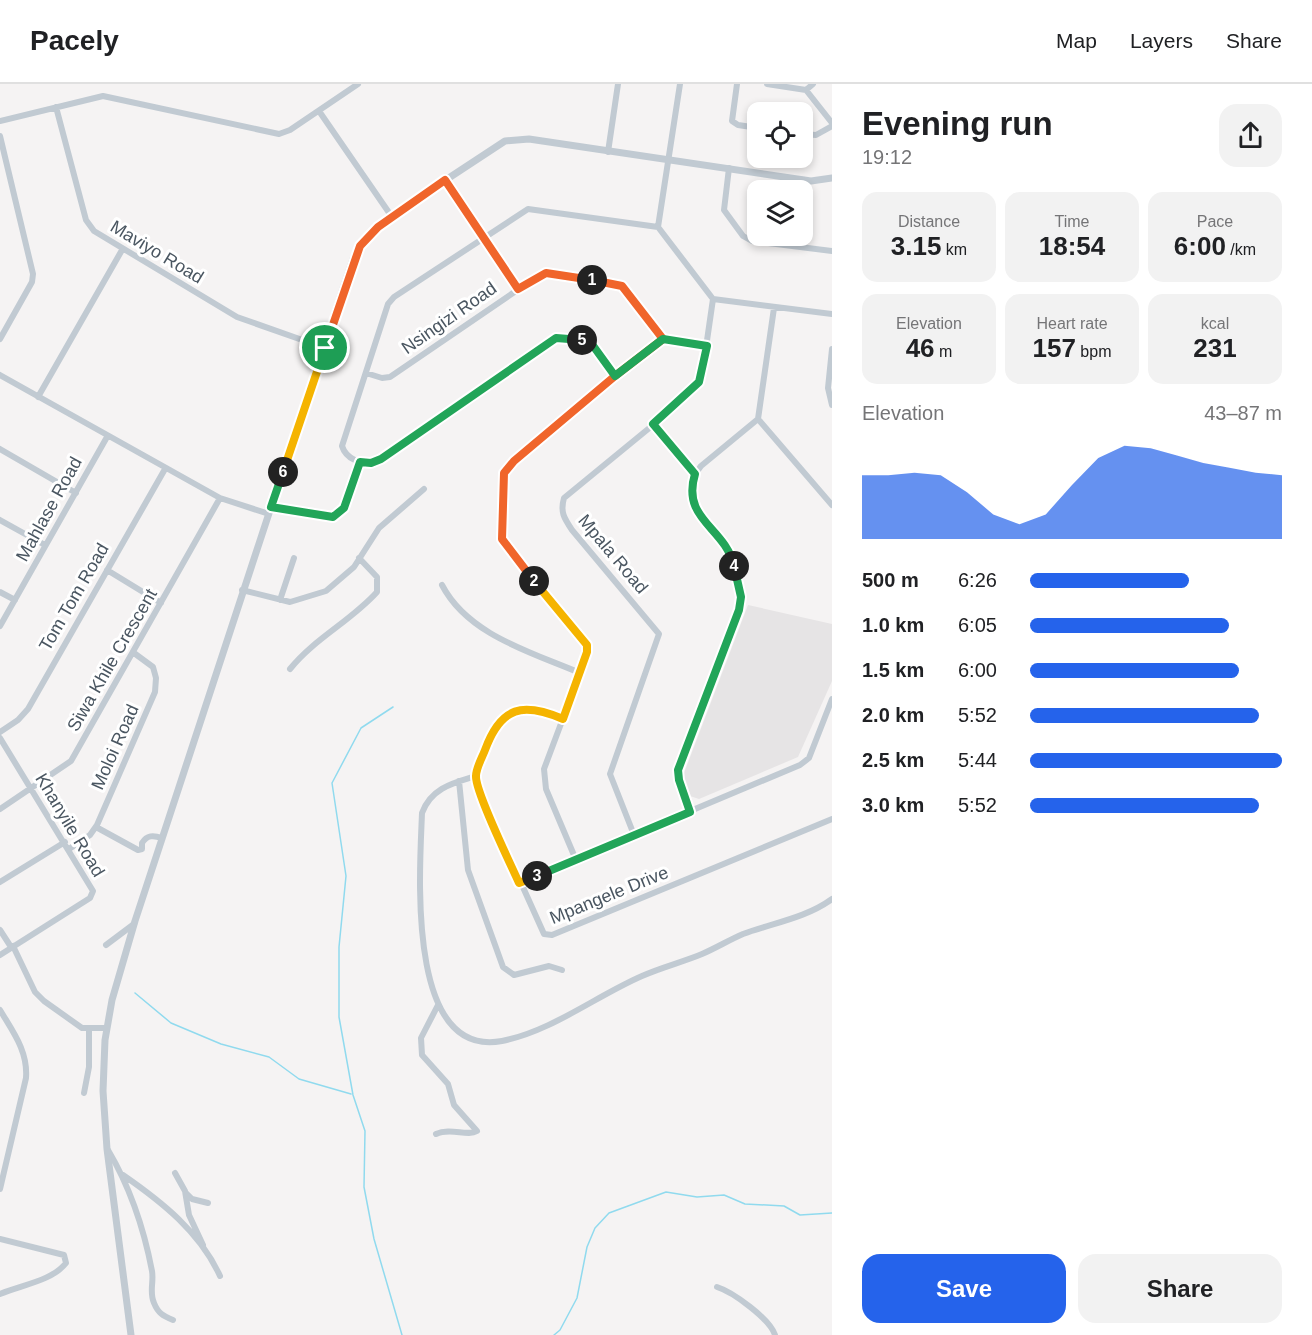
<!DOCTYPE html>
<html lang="en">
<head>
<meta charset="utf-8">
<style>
	body { margin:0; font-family:Helvetica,sans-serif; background:#f2f2f2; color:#202124; height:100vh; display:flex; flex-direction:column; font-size:22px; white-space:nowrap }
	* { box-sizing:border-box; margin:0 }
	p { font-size:20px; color:#757577 }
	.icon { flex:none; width:33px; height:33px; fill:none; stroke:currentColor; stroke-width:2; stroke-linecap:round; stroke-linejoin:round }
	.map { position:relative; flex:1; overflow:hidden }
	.panel { display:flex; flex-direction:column; background:#fff; width:480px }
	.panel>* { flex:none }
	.fabs { position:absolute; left:747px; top:18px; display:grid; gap:12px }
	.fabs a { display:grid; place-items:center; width:66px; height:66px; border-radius:12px; background:#fff; box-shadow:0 3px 9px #0003; font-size:30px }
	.pin { position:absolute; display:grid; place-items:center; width:51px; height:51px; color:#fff; margin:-26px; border:3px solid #fff; border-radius:50%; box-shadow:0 2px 6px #0007 }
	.km { position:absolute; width:30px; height:30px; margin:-15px; border-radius:50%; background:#222; color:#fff; font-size:16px; line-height:30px; text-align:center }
	.round { display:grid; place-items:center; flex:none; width:63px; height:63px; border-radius:18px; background:#f2f2f2 }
	.summary { display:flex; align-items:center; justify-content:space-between; height:102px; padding:0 30px }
	h1 { font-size:33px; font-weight:600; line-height:45px }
	.metrics { display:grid; grid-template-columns:repeat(3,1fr); gap:9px; height:102px; padding:6px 30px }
	.metrics div { display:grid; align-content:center; border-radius:15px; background:#f2f2f2; text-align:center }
	.metrics b { font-size:26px; font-weight:600 }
	.metrics small { font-size:16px; font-weight:400 }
	.metrics p { font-size:16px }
	.chart { height:168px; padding:12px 30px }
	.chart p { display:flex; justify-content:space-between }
	.chart svg { width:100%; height:108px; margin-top:6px; fill:#2563eb; opacity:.7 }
	.button { display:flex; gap:12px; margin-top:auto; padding:12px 30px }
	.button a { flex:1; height:69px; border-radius:18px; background:#2563eb; color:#fff; font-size:24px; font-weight:600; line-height:69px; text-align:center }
	.button a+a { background:#f2f2f2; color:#202124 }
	ul { padding:0 30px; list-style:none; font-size:20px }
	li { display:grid; grid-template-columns:96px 72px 1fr; align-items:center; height:45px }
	li i { height:15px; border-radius:8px; background:#2563eb }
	header { display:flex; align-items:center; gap:36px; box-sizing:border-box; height:84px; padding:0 30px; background:#fff; border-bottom:2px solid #e0e0e0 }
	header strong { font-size:28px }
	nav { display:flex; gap:33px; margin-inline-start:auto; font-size:21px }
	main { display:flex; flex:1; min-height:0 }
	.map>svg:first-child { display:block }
	.education { fill:#e6e4e5 }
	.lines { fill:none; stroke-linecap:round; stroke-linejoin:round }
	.stream { stroke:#90daee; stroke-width:1.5 }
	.minor { stroke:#c1cad2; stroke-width:6 }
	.tertiary { stroke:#c1cad2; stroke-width:7 }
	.split-1-casing { stroke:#fff; stroke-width:12 }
	.split-2-casing { stroke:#fff; stroke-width:12 }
	.split-3-casing { stroke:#fff; stroke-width:12 }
	.split-4-casing { stroke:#fff; stroke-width:12 }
	.split-5-casing { stroke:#fff; stroke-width:12 }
	.split-6-casing { stroke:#fff; stroke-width:12 }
	.split-7-casing { stroke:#fff; stroke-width:12 }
	.split-1 { stroke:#f0652b; stroke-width:8 }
	.split-2 { stroke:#f0652b; stroke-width:8 }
	.split-3 { stroke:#f5b400; stroke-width:8 }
	.split-4 { stroke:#22a559; stroke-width:8 }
	.split-5 { stroke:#22a559; stroke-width:8 }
	.split-6 { stroke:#22a559; stroke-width:8 }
	.split-7 { stroke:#f5b400; stroke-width:8 }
	.labels { text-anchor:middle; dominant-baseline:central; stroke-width:6; stroke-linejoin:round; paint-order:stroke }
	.street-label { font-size:18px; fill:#4a5661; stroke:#fff }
</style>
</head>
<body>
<header>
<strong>Pacely</strong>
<nav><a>Map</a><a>Layers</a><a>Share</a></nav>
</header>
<main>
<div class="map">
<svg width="832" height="1251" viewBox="0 0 832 1251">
	<rect width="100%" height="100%" fill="#f5f3f3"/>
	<path class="education" d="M748 521 832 540V597L798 673 699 715 690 712 683 695 684 689Z"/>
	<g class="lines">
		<path class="stream" d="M393 623 361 644 332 699 346 792 339 863V933L353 1011 365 1047 364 1103 374 1155 402 1251
			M135 909 171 939 221 960 269 973 299 995 351 1010
			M554 1251 560 1246 577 1214 587 1163 595 1144 609 1129 666 1108 697 1113 724 1111 745 1120 784 1122 800 1131 832 1129"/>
		<path class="minor" d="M680 0 658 143 713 215 832 230
			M737 0 732 37 738 41 758 44
			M767 0 806 6 813 0
			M806 6 832 39
			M56 23 86 136 94 147 237 233 325 264
			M319 27 392 133
			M0 37 103 12 279 50 290 46 358 0
			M802 50 816 51 832 42
			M0 52 33 190 32 198 0 255
			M608 68 618 0
			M729 84 724 126 743 152 752 157 832 167
			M445 96 518 205
			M832 265 828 304 832 321
			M366 289 382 294 390 293 538 192 551 190 622 202 663 255
			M0 291 220 414 269 430
			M615 292 590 259 557 254 375 378C361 381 346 375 342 362L388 220 394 213 528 125 658 143
			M38 313 122 166
			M758 335 832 421
			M653 341 695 390
			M0 365 76 409
			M271 423 333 433 344 424 360 378
			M0 436 45 461
			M107 486 161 519
			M442 501C468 551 531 568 580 589
			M242 506 290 518 326 507 354 483 379 444 424 405
			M0 508 15 516
			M280 516 294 474
			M0 542 107 353
			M290 585C315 554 351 537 377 508V493L359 474
			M563 635C553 631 540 622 528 624 492 631 469 679 482 712L544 850 552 851 832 735
			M0 648 18 636 28 625 165 385
			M0 654 93 807 90 814 0 871
			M476 692C453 699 431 704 422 729 420 784 405 975 502 957 552 947 596 912 642 892 662 883 683 878 702 870 716 864 729 856 743 850 773 839 806 834 832 815
			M459 697 468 786 503 883 514 891 549 882 562 886
			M0 725 71 677 220 414
			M690 728 679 696 678 686 739 526C743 509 738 481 728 466 712 439 672 416 701 382L758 335 774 224
			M96 743 138 766 142 765V759C147 751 153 751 162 754
			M634 751 610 690 659 550 572 446C564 434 560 428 564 414L653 341 699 298 702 291 713 215
			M69 765 90 751 97 741 155 608 156 594 153 583 134 569
			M576 776 546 705 544 685 580 589 587 562 502 455 504 389 514 377 615 292 663 255 707 262
			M0 798 65 758
			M519 799 800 681 809 674 832 615
			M0 846 11 863
			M106 861 134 840
			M13 862 35 908 44 917 82 944H107
			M0 926C13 948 28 967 26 994L0 1105
			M84 1009 89 983V945
			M436 1050C451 1043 467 1053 477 1047L454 1021 448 1000 422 971 421 954 438 921
			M108 1066C130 1103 144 1145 152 1187 154 1198 149 1208 154 1219 158 1229 163 1232 173 1236
			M175 1089 185 1107 189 1131 203 1161
			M123 1091C162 1118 200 1148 220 1192
			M186 1109 192 1115 208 1119
			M0 1155 64 1171 66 1179C52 1197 21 1201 0 1210
			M717 1203C733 1208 770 1235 775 1251"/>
		<path class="tertiary" d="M131 1251 107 1065 103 1007 105 956 112 916 135 837 343 204 353 175 367 153 432 105 505 57 529 55 811 97 832 94"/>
	</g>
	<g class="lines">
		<g class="split-1-casing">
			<path id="split-1" d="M325 264 360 162 378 143 445 96 518 205 546 189 592 196"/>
		</g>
		<g class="split-2-casing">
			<path id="split-2" d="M534 497 502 455 504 389 514 377 615 292 663 255 622 202 592 196"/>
		</g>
		<g class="split-3-casing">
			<path id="split-3" d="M534 497 587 561V568L563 635C523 618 501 622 485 666 482 674 476 684 476 692 475 707 511 781 519 799L537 792"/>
		</g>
		<g class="split-4-casing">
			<path id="split-4" d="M537 792 690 728 679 696 678 686 739 526 741 513 734 482"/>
		</g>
		<g class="split-5-casing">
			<path id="split-5" d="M582 256 594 263 615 292 663 255 707 262 699 298 653 340 695 390C681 436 725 443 734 482"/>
		</g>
		<g class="split-6-casing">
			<path id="split-6" d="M283 388 271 423 333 433 344 424 360 378 371 379 381 375 556 254 582 256"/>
		</g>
		<g class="split-7-casing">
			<path id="split-7" d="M283 388 325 264"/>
		</g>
		<use href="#split-1" class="split-1"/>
		<use href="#split-2" class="split-2"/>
		<use href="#split-3" class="split-3"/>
		<use href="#split-4" class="split-4"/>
		<use href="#split-5" class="split-5"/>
		<use href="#split-6" class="split-6"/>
		<use href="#split-7" class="split-7"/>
	</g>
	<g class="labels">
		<g class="street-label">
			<text transform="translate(157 168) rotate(31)">Maviyo Road</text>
			<text transform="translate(449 234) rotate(-35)">Nsingizi Road</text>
			<text transform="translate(49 425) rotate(-61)">Mahlase Road</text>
			<text transform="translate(613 470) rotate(50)">Mpala Road</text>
			<text transform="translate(74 513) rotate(-60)">Tom Tom Road</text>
			<text transform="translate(112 576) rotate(-60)">Siwa Khile Crescent</text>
			<text transform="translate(115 663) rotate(-66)">Moloi Road</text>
			<text transform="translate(70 741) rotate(59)">Khanyile Road</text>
			<text transform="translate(609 811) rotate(-22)">Mpangele Drive</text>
		</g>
	</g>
</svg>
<div class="fabs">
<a><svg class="icon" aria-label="locate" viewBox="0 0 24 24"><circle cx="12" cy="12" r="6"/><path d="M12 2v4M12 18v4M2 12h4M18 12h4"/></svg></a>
<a><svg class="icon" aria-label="layers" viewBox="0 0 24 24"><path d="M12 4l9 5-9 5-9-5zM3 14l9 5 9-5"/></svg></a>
</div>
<div class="pin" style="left:325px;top:264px;background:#1e9e55"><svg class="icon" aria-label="arrive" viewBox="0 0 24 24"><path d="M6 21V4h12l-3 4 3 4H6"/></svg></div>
<b class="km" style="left:592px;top:196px">1</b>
<b class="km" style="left:534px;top:497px">2</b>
<b class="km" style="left:537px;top:792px">3</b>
<b class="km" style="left:734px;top:482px">4</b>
<b class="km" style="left:582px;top:256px">5</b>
<b class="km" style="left:283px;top:388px">6</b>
</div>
<section class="panel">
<div class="summary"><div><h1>Evening run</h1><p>19:12</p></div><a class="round"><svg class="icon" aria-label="share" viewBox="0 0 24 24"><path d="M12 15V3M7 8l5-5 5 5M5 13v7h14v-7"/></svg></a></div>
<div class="metrics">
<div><p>Distance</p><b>3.15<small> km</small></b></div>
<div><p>Time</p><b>18:54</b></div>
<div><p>Pace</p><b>6:00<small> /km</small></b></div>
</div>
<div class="metrics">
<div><p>Elevation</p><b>46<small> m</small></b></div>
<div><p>Heart rate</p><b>157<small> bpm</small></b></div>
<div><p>kcal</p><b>231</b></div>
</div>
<div class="chart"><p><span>Elevation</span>43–87 m</p>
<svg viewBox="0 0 160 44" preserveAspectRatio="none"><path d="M0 44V18L10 18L20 17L30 18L40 25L50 34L60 38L70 34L80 22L90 11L100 6L110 7L120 10L130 13L140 15L150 17L160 18V44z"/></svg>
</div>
<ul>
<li><b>500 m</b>6:26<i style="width:63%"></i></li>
<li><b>1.0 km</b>6:05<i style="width:79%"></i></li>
<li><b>1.5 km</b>6:00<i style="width:83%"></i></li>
<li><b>2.0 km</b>5:52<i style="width:91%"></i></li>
<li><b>2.5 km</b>5:44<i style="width:100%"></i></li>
<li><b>3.0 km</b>5:52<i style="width:91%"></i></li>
</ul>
<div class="button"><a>Save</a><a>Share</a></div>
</section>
</main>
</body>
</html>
